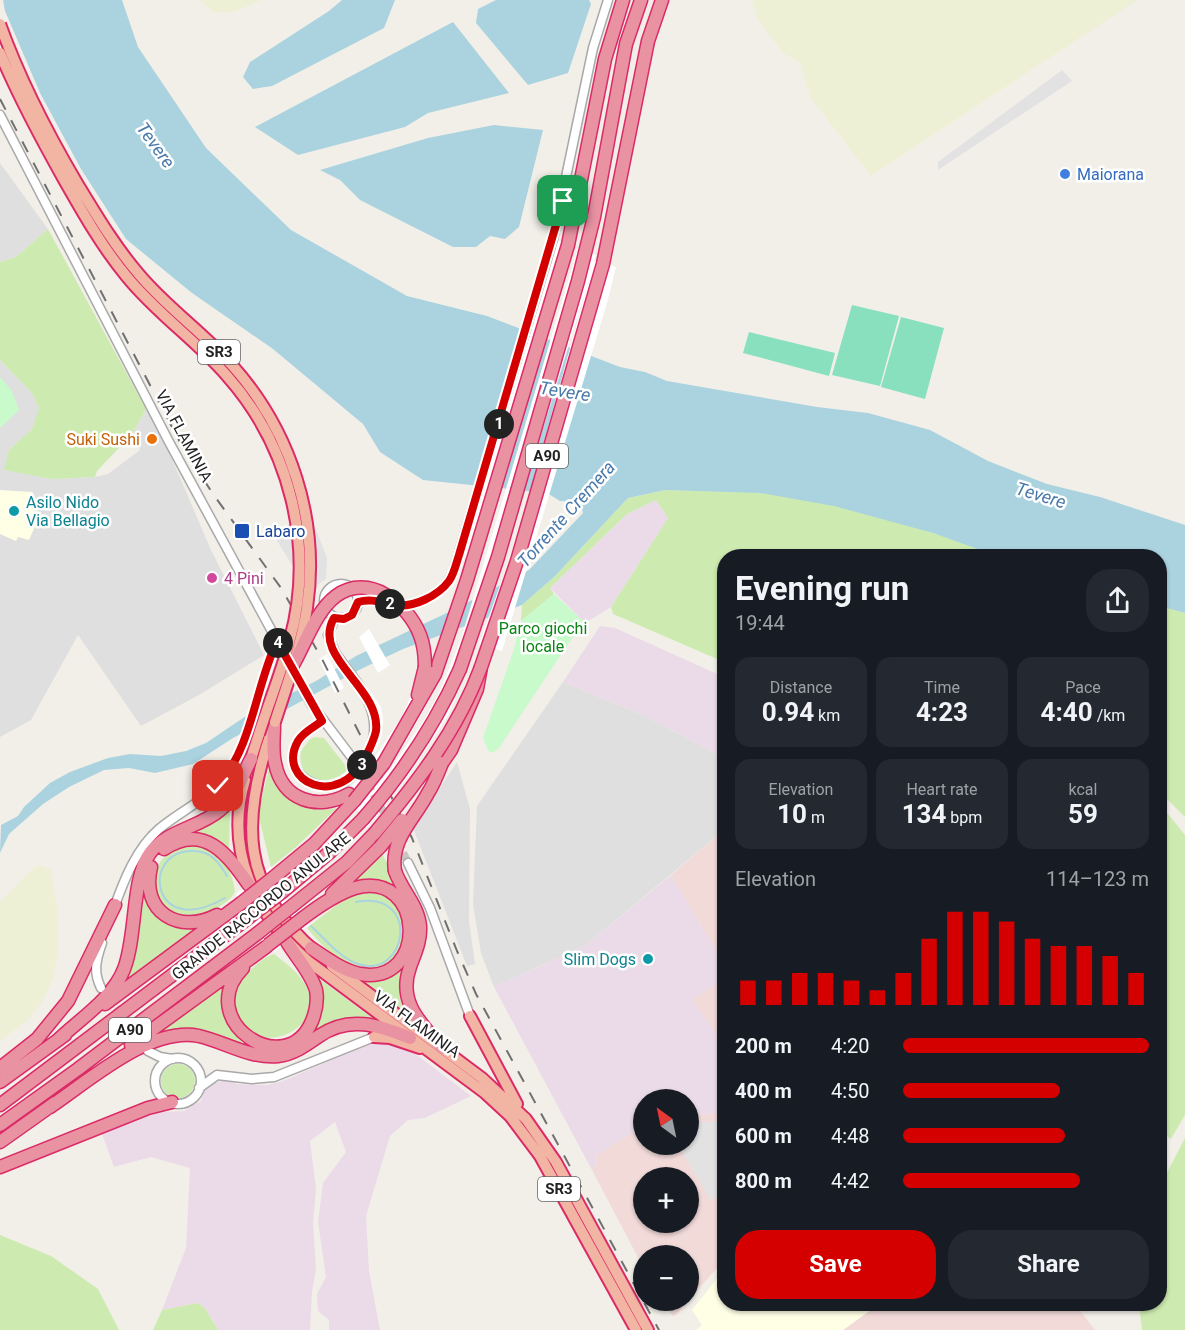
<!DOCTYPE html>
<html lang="en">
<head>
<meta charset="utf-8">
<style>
	body { margin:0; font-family:Roboto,sans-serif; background:#242831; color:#f1f3f6; height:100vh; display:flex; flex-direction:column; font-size:22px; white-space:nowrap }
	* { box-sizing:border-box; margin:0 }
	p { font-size:20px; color:#9ea1a6 }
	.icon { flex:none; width:33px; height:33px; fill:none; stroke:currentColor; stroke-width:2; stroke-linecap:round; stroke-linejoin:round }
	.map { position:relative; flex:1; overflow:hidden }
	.sheet { position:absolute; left:717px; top:549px; width:450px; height:762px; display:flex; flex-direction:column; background:#171b24; border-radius:24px; box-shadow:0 2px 4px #0004 }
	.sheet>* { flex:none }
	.needle { width:39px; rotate:327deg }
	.tools { position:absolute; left:633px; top:1089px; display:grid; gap:12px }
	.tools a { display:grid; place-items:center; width:66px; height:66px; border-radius:50%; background:#171b24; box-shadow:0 2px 4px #0004; font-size:30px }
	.pin { position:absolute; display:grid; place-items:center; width:51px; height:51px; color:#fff; margin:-26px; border-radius:12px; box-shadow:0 3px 9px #0006 }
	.km { position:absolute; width:30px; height:30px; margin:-15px; border-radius:50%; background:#222; color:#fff; font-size:16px; line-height:30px; text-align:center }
	.round { display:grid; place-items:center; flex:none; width:63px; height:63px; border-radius:24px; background:#242831 }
	.overview { display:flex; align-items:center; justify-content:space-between; height:102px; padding:0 18px }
	h1 { font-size:33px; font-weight:700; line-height:45px }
	.figures { display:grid; grid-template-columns:repeat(3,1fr); gap:9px; height:102px; padding:6px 18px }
	.figures div { display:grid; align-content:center; border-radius:15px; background:#242831; text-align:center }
	.figures b { font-size:26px; font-weight:700 }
	.figures small { font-size:16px; font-weight:400 }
	.figures p { font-size:16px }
	.chart { height:168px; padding:12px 18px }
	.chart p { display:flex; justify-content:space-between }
	.chart svg { width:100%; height:108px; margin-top:6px; stroke:#d40000; stroke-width:6 }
	.action { display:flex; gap:12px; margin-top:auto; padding:12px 18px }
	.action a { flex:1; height:69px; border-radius:24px; background:#d40000; color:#fff; font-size:24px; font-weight:700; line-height:69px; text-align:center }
	.action a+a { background:#242831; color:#f1f3f6 }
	ul { padding:0 18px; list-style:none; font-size:20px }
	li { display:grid; grid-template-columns:96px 72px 1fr; align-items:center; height:45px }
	li i { height:15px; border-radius:8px; background:#d40000 }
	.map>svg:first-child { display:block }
	.residential { fill:#e0dfdf }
	.commercial { fill:#f2dad9; fill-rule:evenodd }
	.industrial { fill:#ebdbe8 }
	.education { fill:#ffffe5 }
	.farmland { fill:#eef0d5 }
	.grass { fill:#cdebb0 }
	.park { fill:#c8facc }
	.pitch { fill:#88e0be }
	.parking { fill:#e2e2e2 }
	.water { fill:#aad3df }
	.pier { fill:#fff }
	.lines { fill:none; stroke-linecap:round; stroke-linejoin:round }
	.stream { stroke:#aad3df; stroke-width:2 }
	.tertiary-tunnel { stroke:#c8c6c1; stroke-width:8; stroke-dasharray:8 4; stroke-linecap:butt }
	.tertiary-casing { stroke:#a9a9a9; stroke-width:11 }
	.trunk-casing { stroke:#dc2a67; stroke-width:14 }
	.motorway-casing { stroke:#dc2a67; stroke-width:15 }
	.tertiary { stroke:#fff; stroke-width:8 }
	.trunk { stroke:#f2b4a3; stroke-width:10 }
	.motorway { stroke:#e892a2; stroke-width:12 }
	.rail { stroke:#707070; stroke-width:2; stroke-dasharray:12 12; stroke-linecap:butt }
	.tertiary-bridge-casing { stroke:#a9a9a9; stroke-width:11; stroke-linecap:butt }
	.trunk-bridge-casing { stroke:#dc2a67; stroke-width:14; stroke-linecap:butt }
	.motorway-bridge-casing { stroke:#dc2a67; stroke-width:15; stroke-linecap:butt }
	.tertiary-bridge { stroke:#fff; stroke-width:8 }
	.trunk-bridge { stroke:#f2b4a3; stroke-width:10 }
	.motorway-bridge { stroke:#e892a2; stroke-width:12 }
	.route-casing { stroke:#fff; stroke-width:12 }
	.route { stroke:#d40000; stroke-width:8 }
	.shop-dot { fill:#3f7fe0; stroke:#fff; stroke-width:2 }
	.food-dot { fill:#e8710a; stroke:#fff; stroke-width:2 }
	.culture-dot { fill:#0f9aa8; stroke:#fff; stroke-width:2 }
	.transit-dot { fill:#1a4fb4; stroke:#fff; stroke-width:2 }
	.hotel-dot { fill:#d1479c; stroke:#fff; stroke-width:2 }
	.labels { text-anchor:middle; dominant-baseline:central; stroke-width:5; stroke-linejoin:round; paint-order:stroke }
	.shield { fill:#fff; stroke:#646464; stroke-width:1.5 }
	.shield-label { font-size:15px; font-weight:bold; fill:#222 }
	.shop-label { font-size:16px; fill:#366cbe; stroke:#fff; text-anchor:start }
	.street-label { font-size:16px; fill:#222; stroke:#fff }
	.food-label { font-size:16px; fill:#c56008; stroke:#fff; text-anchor:end }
	.culture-label { font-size:16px; fill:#0d838f; stroke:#fff; text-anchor:start }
	.transit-label { font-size:16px; fill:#164399; stroke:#fff; text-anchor:start }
	.hotel-label { font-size:16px; fill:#b23c85; stroke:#fff; text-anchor:start }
	.park-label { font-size:16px; fill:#0c8416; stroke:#fff }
	.water-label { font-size:18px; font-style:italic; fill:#4a7aab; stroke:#fff }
</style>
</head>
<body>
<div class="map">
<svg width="1185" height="1330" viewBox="0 0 1185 1330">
	<rect width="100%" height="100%" fill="#f2efe9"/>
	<path class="residential" d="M0 163 48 229 16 257 0 262Z
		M0 360 32 393 38 403 39 413 32 429 9 450 29 474 52 479 95 477 108 474 140 450 132 434 146 409 168 450 211 550 264 655 199 695 141 726 78 635 31 720 0 737Z
		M563 682 647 717 724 758V830L586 945 494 987 481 953 473 904 477 806Z
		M457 762 470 809 469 921 475 964 467 966 413 828Z"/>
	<path class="commercial" d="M724 830V964L671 875Z
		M724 979V1044L692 1000Z
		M722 1112 724 1115V1260L676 1315 673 1316 662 1301 688 1300V1256H644L643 1267 592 1170 598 1162 595 1156 643 1126 644 1144H688L689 1116ZM644 1178H688V1222H644Z
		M879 1304H1075L1095 1330H843Z"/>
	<path class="industrial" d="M656 500 668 518 611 607 585 623 550 588 627 514Z
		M600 626 615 628 724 677V758L647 717 563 682Z
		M671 875 724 964V979L692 1000 724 1044V1115L722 1112 689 1116 688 1100H644L643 1126 595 1156 598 1162 592 1170 494 987 586 945Z
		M382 1041 410 1050 471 1096 425 1118 408 1120 390 1136 366 1216 369 1271 380 1330H329V1320L318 1311 317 1294 326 1277 318 1222 323 1183 346 1152 335 1122 310 1141 316 1189 313 1223 316 1270 312 1291 310 1330H218L205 1308 198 1303 162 1310 186 1248 190 1168 151 1157 114 1167 102 1134 160 1112 184 1111 201 1101 205 1089 213 1083 227 1080 237 1084 267 1085 283 1081 372 1042Z"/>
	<path class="education" d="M0 490 33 492V499L37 502 33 510 41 513 29 540 18 537 16 541 0 534Z
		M724 1270V1304H879L843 1330H696L702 1325 692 1310Z"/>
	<path class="farmland" d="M200 0H261L233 12H213Z
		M752 0H1137L871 176 810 97 800 63 783 53 758 20Z
		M41 865 51 870 58 914V952L53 978 43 1001 29 1019 0 1041V902L33 868Z"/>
	<path class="grass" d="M48 229 146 409 132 434 97 471 95 477 52 479 4 470 9 450 32 429 39 408 32 393 0 360V262L16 257Z
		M665 490C696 491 729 490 761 493 844 502 925 530 1003 556H724V662L613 614 611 607 668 518 656 500 627 514 550 588 554 594 521 621 522 605 555 576 628 498Z
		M1160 605 1185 613V817L1160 792Z
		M315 737 324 738 345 765 346 771C328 788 296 781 301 751L310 739Z
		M270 764C277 798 305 814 337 808L295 848 271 867 258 813Z
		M1160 804 1185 835V1115L1171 1139 1160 1131Z
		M230 805 229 852 180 836Z
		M196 845C219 852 232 867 235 891 232 900 222 904 215 910 160 947 122 850 196 845Z
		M382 854 406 898 348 884Z
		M145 884 149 896 182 926 196 928 119 985C136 953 142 921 145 884Z
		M371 890C446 907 389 1031 307 928L353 892Z
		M274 954C286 963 300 974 307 987 328 1027 259 1060 239 1019 234 1008 233 999 238 988 243 975 261 958 274 954Z
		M410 961C399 979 395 997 407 1015L359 978C379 984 395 974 410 961Z
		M318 978 375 1020 357 1019 309 1037C321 1018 325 1000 318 978Z
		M231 980C226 1007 222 1020 243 1041L239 1043 224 1038 158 1033Z
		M161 1081a17 17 0 1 1 34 0a17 17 0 1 1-34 0Z
		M1185 1138V1330H1142L1139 1304H1160V1186Z
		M0 1235 51 1256 98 1289 119 1330H0Z
		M198 1303 205 1308 218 1330H153L162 1310Z"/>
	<path class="park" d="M0 377 12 391 19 410 0 428Z
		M554 594 585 623 572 638 499 748 494 752H489L483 738 513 652 521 621Z"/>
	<path class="pitch" d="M852 305 899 316 880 386 832 375Z
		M901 317 944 328 925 399 881 387Z
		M749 332 835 353 829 376 743 353Z"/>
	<path class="parking" d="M1062 70 1072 81 938 170V162Z
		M308 509 327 558 326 579 308 591 274 536Z
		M718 1121 724 1129V1193L711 1201 678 1145 688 1144 689 1124Z"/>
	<path class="water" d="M3 0H122L138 47 206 148 291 230 407 296 487 316 620 367 645 372 667 381 817 407 868 413 930 430 988 461 1047 484 1100 497 1185 525V613L1160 606V556H997L933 533 834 506 760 493 665 490 628 498 555 576 522 605 403 649 361 669 233 738 193 764 155 773 129 768 104 770 69 787 43 804 9 834 0 853 1 825 18 816 24 807 50 783 70 772 108 758 130 754 161 756 186 751 206 743 246 716 316 681 356 656 453 610 529 570 583 513 580 502 560 501 547 493 423 480 380 452 363 424 273 349 192 293 126 239 81 169 40 93 5 11Z
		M342 0H395L384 28 272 86 253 89 243 77 250 62 329 11Z
		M496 0H589L591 4 568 73 528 85 476 23 478 9Z
		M453 22 509 93 428 113 405 127 298 155 255 127Z
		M494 125 543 130 519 227 505 239 490 236 476 247H453L360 200 340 180 320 170 428 138Z"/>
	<path class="pier" d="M549 238 575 247 455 639 444 669 423 712 401 748 356 806 349 789 363 774 345 787 340 777 359 760 370 736 371 723 366 705 331 656 340 649 381 707 383 720 382 735 371 763 401 718 416 684 431 670 468 558 455 554Z
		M578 248 596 255 594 261 616 267 607 303 502 651 479 644 517 538 591 273 477 643 449 714 409 775 367 828 357 808 392 767 424 720 438 695 461 639Z
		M369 629 390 665 378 673 359 637Z
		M327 654 344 688 335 693 319 659Z
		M271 867 276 883 296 912 309 925 275 951 262 939 241 908 236 894Z"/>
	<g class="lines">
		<path class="stream" d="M225 898C151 941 140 851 192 851 210 850 219 862 227 876
			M311 926C325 939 340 958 358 964 406 981 423 890 356 902"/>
		<path class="tertiary-tunnel" d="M356 763 389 822
			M398 842 408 863
			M109 998 142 1043"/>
		<g class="tertiary-casing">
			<path id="tertiary" d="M0 115 168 440 312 705 356 763
				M324 601a17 17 0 1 1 34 0a17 17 0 1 1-34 0Z
				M359 601C373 598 383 604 397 605 419 607 444 593 453 573L553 239 593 48 608 0
				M335 618 328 635 335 652
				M322 721C315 726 305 731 300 739 278 769 314 795 343 783
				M408 863 430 908 470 1016
				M114 908C124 880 136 849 159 829 182 810 209 799 227 774 255 735 257 683 277 641
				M101 988C93 972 96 960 102 943
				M148 1051 160 1057 172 1059
				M155 1081a23 23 0 1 1 46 0a23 23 0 1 1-46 0Z
				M199 1088 217 1075 252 1079 274 1077 374 1037"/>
		</g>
		<g class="trunk-casing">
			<path id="trunk" d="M271 733C241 820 240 888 316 952
				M249 765 259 734
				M245 780C224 850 255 915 308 961L485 1093 510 1116 540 1156 636 1330
				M332 966 482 1078 526 1119 556 1162 648 1330
				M470 1016 517 1104
				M374 1037 390 1038 420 1048"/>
		</g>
		<g class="motorway-casing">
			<path id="motorway" d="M460 669 498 557 578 281 594 217 626 44 641 0
				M418 695 425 667
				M274 725C274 738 272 751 275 763 282 801 318 811 349 794
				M384 763 435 674 467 580 568 245 605 59 623 0
				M442 763 451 750 477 689 481 667 517 561 603 264 648 41 662 0
				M164 849C204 822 228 855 249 885
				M151 867C140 912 179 935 217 915
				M395 871C402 891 418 905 420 926 421 941 415 953 410 967 397 1002 421 1023 442 1048
				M274 877 314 844 354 801
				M282 892 330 852 363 819
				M332 894 380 847
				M292 906 347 862 374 834
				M303 918C319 906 336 894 355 888 425 869 429 986 360 974 342 970 326 958 311 948
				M243 968C192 1020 286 1083 312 1021 316 1011 318 1001 316 990 311 973 296 957 287 942
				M105 1004 240 904
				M58 1040C80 1019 113 998 124 969 137 936 131 880 150 853 167 830 199 828 220 810 236 797 242 776 251 759
				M131 1045 266 947
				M0 1068 37 1039 68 1001 115 905
				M0 1082 65 1035
				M0 1105 248 918
				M50 1107C89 1081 150 1026 199 1036 225 1042 251 1059 278 1056 294 1054 306 1045 319 1036 349 1015 379 1025 410 1038
				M0 1125 78 1069 258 933
				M0 1142 55 1103
				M0 1167 148 1108 172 1102"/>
		</g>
		<use href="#tertiary" class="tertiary"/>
		<use href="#trunk" class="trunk"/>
		<use href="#motorway" class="motorway"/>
		<path class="rail" d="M0 99 183 448 213 494 281 588 321 657 412 838 457 951 476 994 659 1330"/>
		<g class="tertiary-bridge-casing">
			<path id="tertiary-bridge" d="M335 652C356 683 387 712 369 751 363 764 356 775 343 783"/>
		</g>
		<g class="trunk-bridge-casing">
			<path id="trunk-bridge" d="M0 24C20 80 47 132 77 183 96 214 114 245 138 273 166 307 203 332 232 365 291 431 320 520 307 608 301 647 287 685 275 722
				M0 53C18 96 40 137 63 178 83 213 102 247 127 277 157 314 197 341 227 376 290 447 315 547 290 639 282 671 269 702 259 734"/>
		</g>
		<g class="motorway-bridge-casing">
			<path id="motorway-bridge" d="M294 663C306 642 316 611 336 596 369 572 408 604 420 635 424 645 425 656 425 667
				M354 801 384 763
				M363 819C403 773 435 725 460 669
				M374 834C417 783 458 730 481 667
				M380 847 402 820
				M395 871C390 839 414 820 428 793 434 784 438 773 442 763
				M240 904 274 877
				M248 918 282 892
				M258 933 292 906
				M268 945 303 918"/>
		</g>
		<use href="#tertiary-bridge" class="tertiary-bridge"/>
		<use href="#trunk-bridge" class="trunk-bridge"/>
		<use href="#motorway-bridge" class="motorway-bridge"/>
	</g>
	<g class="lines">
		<g class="route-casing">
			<path id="route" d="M218 786C253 745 255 688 277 641L322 721C314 727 303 732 298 741 275 782 340 811 366 756 370 748 374 740 376 731 381 687 311 658 334 618L344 619 352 615 358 602C372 598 382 603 395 605 413 608 438 596 449 581 454 574 456 564 459 555L563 201"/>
		</g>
		<use href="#route" class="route"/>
	</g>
	<circle class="shop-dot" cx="1065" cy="174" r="6"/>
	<circle class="food-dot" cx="152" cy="439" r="6"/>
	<g class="culture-dot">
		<circle cx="14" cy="511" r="6"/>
		<circle cx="648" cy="959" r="6"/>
	</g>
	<rect class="transit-dot" x="234" y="523" width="16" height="16" rx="3"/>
	<circle class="hotel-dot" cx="212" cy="578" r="6"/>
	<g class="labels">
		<g class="shield">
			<rect x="198" y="340" width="42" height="24" rx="4.5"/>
			<rect x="526" y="444" width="42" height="24" rx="4.5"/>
			<rect x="109" y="1018" width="42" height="24" rx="4.5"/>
			<rect x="538" y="1177" width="42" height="24" rx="4.5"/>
		</g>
		<g class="shield-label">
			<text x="219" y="352">SR3</text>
			<text x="547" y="456">A90</text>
			<text x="130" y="1030">A90</text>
			<text x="559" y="1189">SR3</text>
		</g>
		<g class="shop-label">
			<text x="1077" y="174">Maiorana</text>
		</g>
		<g class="street-label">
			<text transform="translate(184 436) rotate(62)">VIA FLAMINIA</text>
			<text transform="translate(261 906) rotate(-39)">GRANDE RACCORDO ANULARE</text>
			<text transform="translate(417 1024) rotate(36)">VIA FLAMINIA</text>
		</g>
		<g class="food-label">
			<text x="140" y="439">Suki Sushi</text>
		</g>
		<g class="culture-label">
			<text x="26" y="502">Asilo Nido<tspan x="26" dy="18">Via Bellagio</tspan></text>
			<text x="636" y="959" text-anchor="end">Slim Dogs</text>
		</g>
		<g class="transit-label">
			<text x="256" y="531">Labaro</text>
		</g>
		<g class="hotel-label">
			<text x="224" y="578">4 Pini</text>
		</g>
		<g class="park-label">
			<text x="543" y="628">Parco giochi<tspan x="543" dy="18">locale</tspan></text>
		</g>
		<g class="water-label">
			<text transform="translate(156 145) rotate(54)">Tevere</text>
			<text transform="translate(565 391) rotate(9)">Tevere</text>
			<text transform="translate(1041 495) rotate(17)">Tevere</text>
			<text transform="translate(566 514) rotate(-48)">Torrente Cremera</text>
		</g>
	</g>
</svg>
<div class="tools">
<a><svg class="needle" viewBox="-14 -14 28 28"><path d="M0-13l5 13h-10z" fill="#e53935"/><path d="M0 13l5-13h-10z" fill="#9ea1a6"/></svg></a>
<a>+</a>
<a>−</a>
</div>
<div class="pin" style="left:563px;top:201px;background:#1e9e55"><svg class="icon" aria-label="arrive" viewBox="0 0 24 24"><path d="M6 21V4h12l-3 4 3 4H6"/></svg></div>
<div class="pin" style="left:218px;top:786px;background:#d93025"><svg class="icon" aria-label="check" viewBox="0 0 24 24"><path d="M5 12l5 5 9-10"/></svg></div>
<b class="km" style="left:499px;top:424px">1</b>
<b class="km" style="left:390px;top:604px">2</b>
<b class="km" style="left:362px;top:765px">3</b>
<b class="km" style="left:278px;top:643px">4</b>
<section class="sheet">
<div class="overview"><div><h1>Evening run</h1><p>19:44</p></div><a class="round"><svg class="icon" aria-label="share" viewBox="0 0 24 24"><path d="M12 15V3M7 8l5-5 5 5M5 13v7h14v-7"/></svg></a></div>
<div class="figures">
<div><p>Distance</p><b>0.94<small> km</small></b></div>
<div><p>Time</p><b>4:23</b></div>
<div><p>Pace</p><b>4:40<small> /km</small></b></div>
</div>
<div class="figures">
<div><p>Elevation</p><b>10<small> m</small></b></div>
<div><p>Heart rate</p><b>134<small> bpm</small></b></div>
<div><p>kcal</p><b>59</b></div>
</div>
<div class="chart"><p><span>Elevation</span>114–123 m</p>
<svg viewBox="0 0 160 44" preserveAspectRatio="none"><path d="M5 44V34M15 44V34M25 44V31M35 44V31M45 44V34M55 44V38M65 44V31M75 44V17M85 44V6M95 44V6M105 44V10M115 44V17M125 44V20M135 44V20M145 44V24M155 44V31"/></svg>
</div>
<ul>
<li><b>200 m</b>4:20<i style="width:100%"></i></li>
<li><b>400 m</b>4:50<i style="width:64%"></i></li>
<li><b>600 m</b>4:48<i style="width:66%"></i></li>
<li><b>800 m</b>4:42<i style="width:72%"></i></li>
</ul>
<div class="action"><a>Save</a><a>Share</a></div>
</section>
</div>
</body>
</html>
